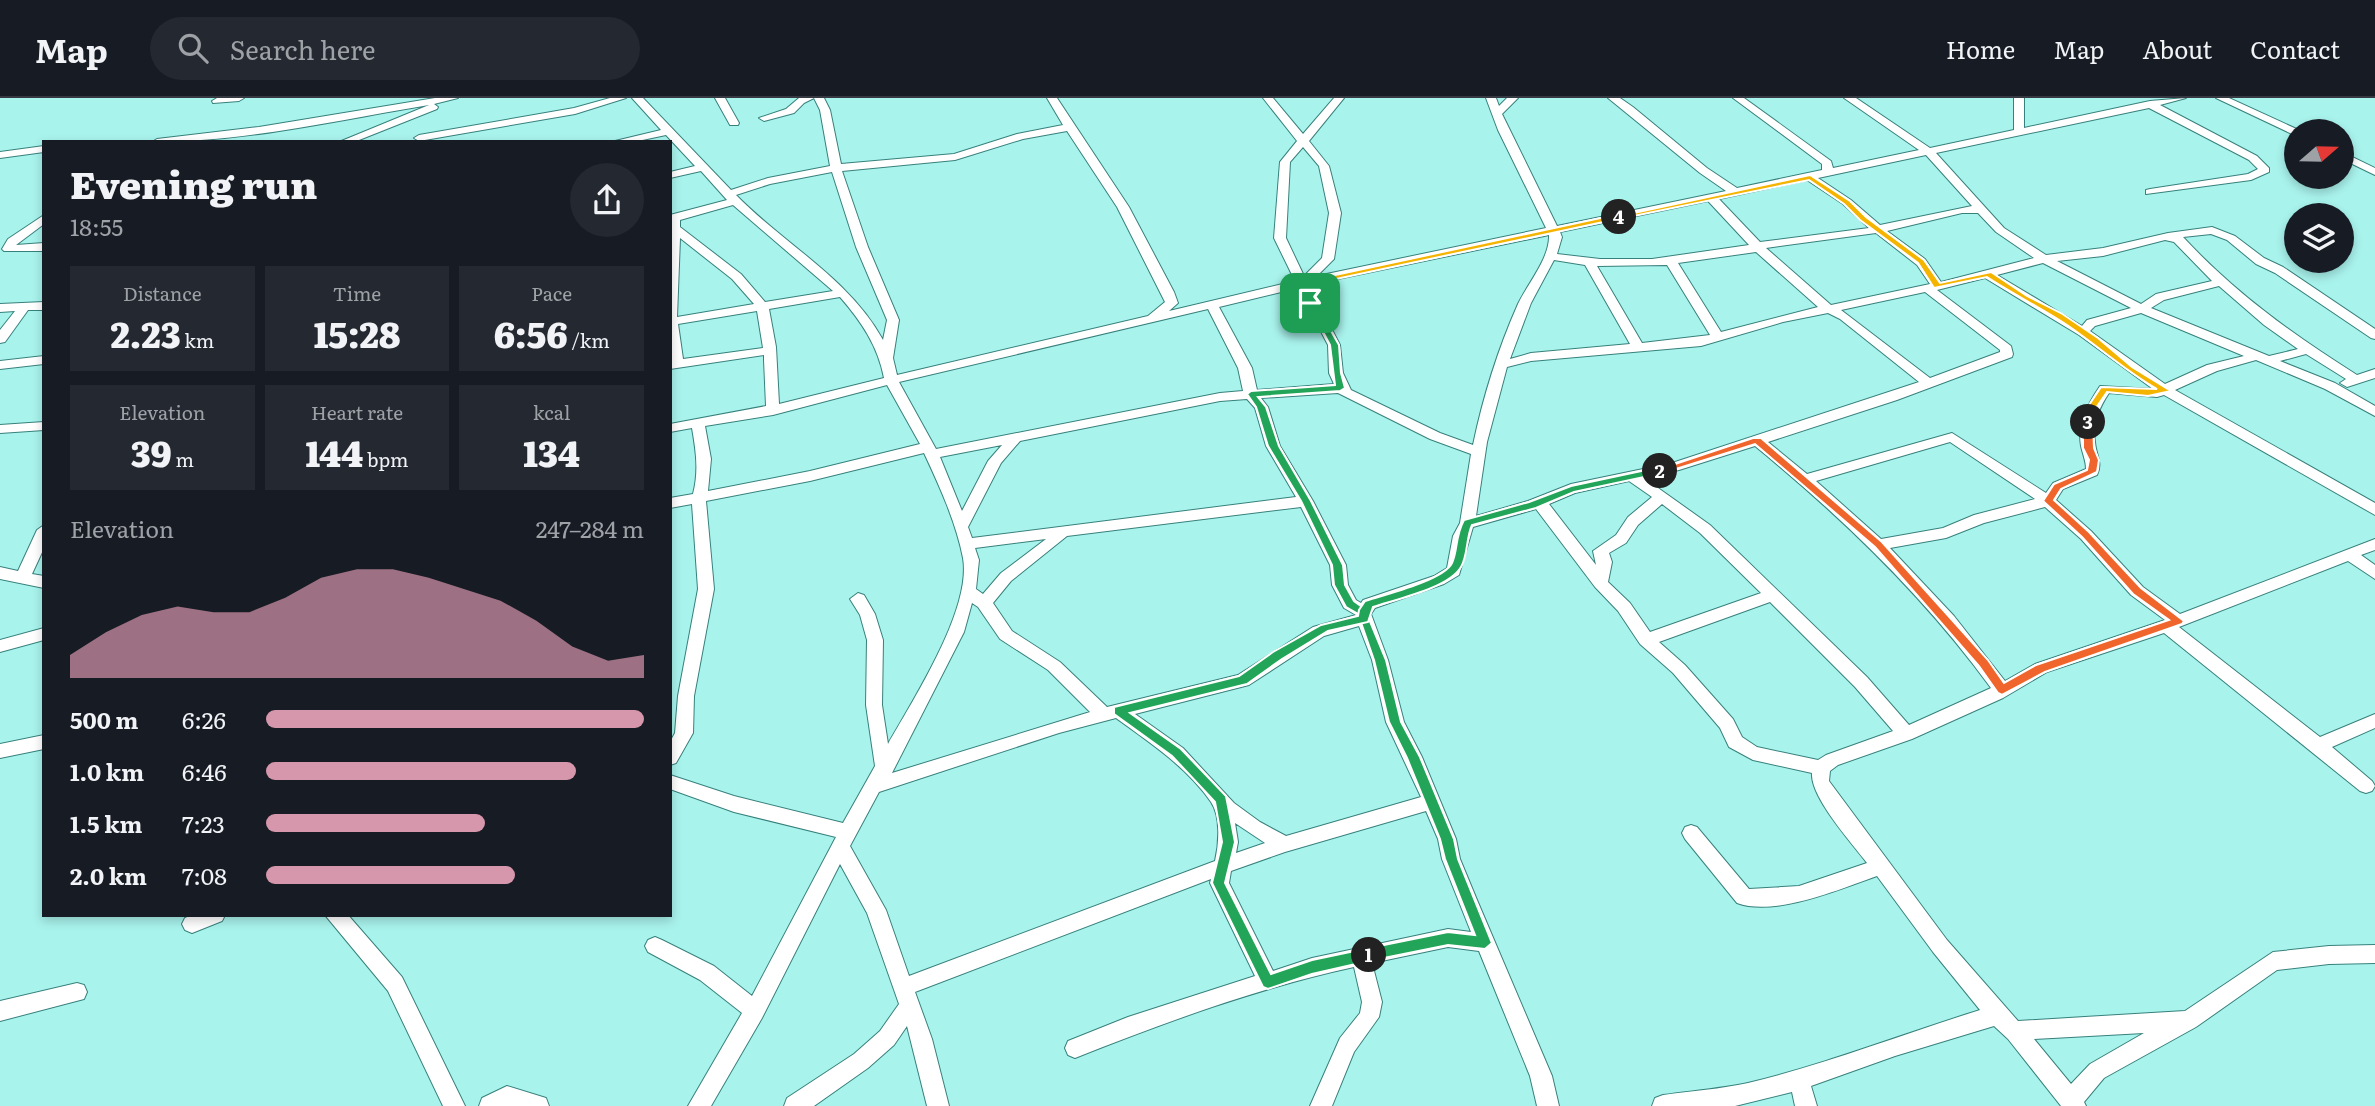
<!DOCTYPE html>
<html lang="en">
<head>
<meta charset="utf-8">
<style>
	body { margin:0; font-family:Literata,serif; background:#242831; color:#f1f3f6; height:100vh; display:flex; flex-direction:column; font-size:26px; white-space:nowrap }
	* { box-sizing:border-box; margin:0 }
	p { font-size:23px; color:#9ea1a6 }
	.icon { flex:none; width:38px; height:38px; fill:none; stroke:currentColor; stroke-width:2; stroke-linecap:round; stroke-linejoin:round }
	.map { position:relative; flex:1; overflow:hidden }
	.side { position:absolute; left:42px; top:42px; width:630px; height:777px; display:flex; flex-direction:column; background:#171b24; border-radius:0px; box-shadow:0 4px 10px #0003 }
	.side>* { flex:none }
	.needle { width:46px; rotate:70deg }
	.buttons { position:absolute; left:2284px; top:21px; display:grid; gap:14px }
	.buttons a { display:grid; place-items:center; width:70px; height:70px; border-radius:50%; background:#171b24; box-shadow:0 4px 10px #0003; font-size:35px }
	.pin { position:absolute; display:grid; place-items:center; width:60px; height:60px; color:#fff; margin:-30px; border-radius:14px; box-shadow:0 4px 10px #0006 }
	.km { position:absolute; width:35px; height:35px; margin:-18px; border-radius:50%; background:#222; color:#fff; font-size:19px; line-height:35px; text-align:center }
	.round { display:grid; place-items:center; flex:none; width:74px; height:74px; border-radius:37px; background:#242831 }
	.overview { display:flex; align-items:center; justify-content:space-between; height:119px; padding:0 28px }
	h1 { font-size:38px; font-weight:800; line-height:52px }
	.figures { display:grid; grid-template-columns:repeat(3,1fr); gap:10px; height:119px; padding:7px 28px }
	.figures div { display:grid; align-content:center; border-radius:0px; background:#242831; text-align:center }
	.figures b { font-size:35px; font-weight:800 }
	.figures small { font-size:19px; font-weight:400 }
	.figures p { font-size:19px }
	.chart { height:196px; padding:14px 28px }
	.chart p { display:flex; justify-content:space-between }
	.chart svg { width:100%; height:126px; margin-top:7px; fill:#d696ac; opacity:.7 }
	ul { padding:0 28px; list-style:none; font-size:23px }
	li { display:grid; grid-template-columns:112px 84px 1fr; align-items:center; height:52px }
	li i { height:18px; border-radius:9px; background:#d696ac }
	header { display:flex; align-items:center; gap:42px; box-sizing:border-box; height:98px; padding:0 35px; background:#171b24; border-bottom:2px solid #363941 }
	header strong { font-size:33px }
	nav { display:flex; gap:38px; margin-inline-start:auto; font-size:24px }
	.search { width:490px; height:63px; background:#242831; display:flex; align-items:center; gap:18px; box-sizing:border-box; padding:0 24px; border-radius:38px; color:#9ea1a6; font-size:26px }
	.map>svg:first-child { display:block }
	.lines { fill:none; stroke-linecap:round; stroke-linejoin:round }
	.minor-casing { stroke:#37817c; stroke-width:2 }
	.minor { fill:#fff; fill-rule:evenodd }
	.split-1 { fill:#22a559; stroke:#fff; stroke-width:2 }
	.split-2 { fill:#22a559; stroke:#fff; stroke-width:2 }
	.split-3 { fill:#f0652b; stroke:#fff; stroke-width:2 }
	.split-4 { fill:#f5b400; stroke:#fff; stroke-width:2 }
	.split-5 { fill:#f5b400; stroke:#fff; stroke-width:2 }
</style>
</head>
<body>
<header>
<strong>Map</strong>
<div class="search"><svg class="icon" aria-label="search" viewBox="0 0 24 24"><circle cx="10" cy="10" r="6"/><path d="M15 15l6 6"/></svg>Search here</div>
<nav><a>Home</a><a>Map</a><a>About</a><a>Contact</a></nav>
</header>
<div class="map">
<svg width="2375" height="1008" viewBox="0 0 2375 1008">
	<rect width="100%" height="100%" fill="#a9f3ed"/>
	<g class="lines">
		<g class="minor-casing">
			<path id="minor" d="M217 0H244L239 3 213 5 212 3Z
				M435 0H458L434 6 438 9 437 11 354 44H339L429 7C338 22 245 44 152 44L157 41 259 29Z
				M610 0H626L575 16 419 43 414 40 419 37 574 10Z
				M632 0H643L731 92 768 80 830 68 820 12 814 0 804 5 794 15 764 23 759 20 786 11 799 0H824L830 12 841 66 954 56 1017 36 1063 27 1047 0H1057L1129 109 1174 194 1178 205 1169 213 1295 183 1274 140 1280 64 1297 43 1263 0H1273L1303 36 1334 0H1344L1309 43 1329 68 1341 115 1334 161 1317 178 1546 130 1498 32 1486 0H1496L1499 8 1507 0H1518L1502 16 1557 128 1726 93 1700 75 1608 0H1620L1633 9 1707 70 1737 90 1822 72V66L1733 0H1744L1831 63 1833 70 1919 52 1844 0H1856L1930 50 2014 32V0H2024V30L2150 3 2186 0 2160 7 2257 58 2269 70V74L2251 82 2146 96V92L2150 91 2248 76 2258 71 2249 62 2149 10 1936 55 2004 130 2046 157 2103 150 2168 135 2212 129 2235 138 2264 160 2283 169 2375 231V241L2371 240 2275 175 2256 166 2227 142 2211 136 2183 139C2234 194 2293 237 2357 277L2375 271V280L2347 289 2340 285 2346 281 2306 256 2280 263 2335 285 2375 308V318L2325 291 2256 262 2217 273 2175 292 2375 405V417L2164 297 2157 299 2109 295C2099 310 2092 326 2095 344 2096 357 2103 365 2097 377L2063 391 2056 402 2091 433 2143 489 2180 516 2375 441V452L2361 457 2375 467V481L2348 463 2179 529 2320 639 2375 616V630L2332 649 2372 683 2375 688 2372 693 2366 695 2360 693 2164 535 2047 574 2003 600 1912 641 1838 667 1830 673 1829 683 1947 842 2018 923 2185 913 2273 854 2329 848 2375 847V865L2329 866 2277 872 2196 929 2104 980 2084 1004 2086 1008H2061L2008 941 1994 928 1895 958 1811 988 1817 1008H1795L1792 994 1735 1008H1652L1655 1000 1663 997C1691 993 1721 991 1748 985 1827 966 1903 936 1980 912L1933 854 1877 778C1840 791 1775 819 1737 805L1685 741 1682 735 1685 729 1691 727 1697 729 1749 791 1799 788 1867 765C1852 745 1810 699 1812 675L1753 662 1729 649 1720 630 1673 575 1640 546 1618 513 1595 489 1536 411 1473 429 1459 477 1444 486 1375 510 1371 516 1388 562 1404 624 1422 659 1456 741 1460 761 1477 802 1552 978 1559 1008H1537L1530 978 1479 853 1448 849 1372 865 1382 904 1379 919 1354 954 1332 1008H1310L1340 940 1360 915 1362 904 1354 869C1261 889 1163 925 1075 960L1068 957 1065 950 1068 943 1128 919 1255 878 1210 785 1211 781 915 894 932 941 949 1008H927L907 928 894 947 868 970 814 1008H784L787 1000 854 956 880 933 899 906 867 815 840 766 762 920 711 1008H688L742 915 700 882 648 854 645 848 648 842 655 839 662 842 714 868 752 898 836 739 734 714 670 691V677L734 698 843 725 875 668 866 607 867 542 860 517 850 501 858 495 864 497 875 516 883 542 882 607 888 646C913 602 972 511 963 460 956 424 939 387 924 355L810 383 706 403 714 491 694 598 693 635 676 665 670 667V644L675 635 678 598 698 491 692 406 670 410V400L693 396C699 373 696 353 692 330L670 334V326L766 308 764 262V257L670 271V117L727 102 701 73 670 80V74L695 68 666 37 633 44H611L661 32ZM1067 33 1117 109 1165 204 1148 218 897 277 893 260 899 222 868 149 842 73 955 62 1023 41ZM1303 49 1319 68 1329 115 1322 160 1304 178 1286 140 1290 64ZM1926 57 1972 108 1880 127 1851 102 1818 80ZM832 74 856 149 887 222 883 242C849 180 785 147 736 97L770 86ZM1807 82 1843 106 1869 130 1760 144 1719 101ZM1708 103 1749 147 1652 161H1600L1557 156 1562 139 1560 134ZM733 107 833 193 765 204 741 176 680 129V122ZM1962 115H1978L1996 134 2034 160 1941 184 1925 161 1887 133ZM1876 135 1917 167 1930 186 1831 207 1766 150ZM1549 137C1550 160 1528 185 1518 206 1498 251 1483 299 1473 347L1440 335 1351 292 1343 275 1340 247 1309 187ZM680 140 732 181 754 206 677 219ZM2165 142 2174 144 2212 183 2156 196 2141 206 2057 163 2103 158ZM1756 154 1818 209 1721 234 1678 165ZM1554 162 1585 167 1630 246 1531 255 1510 261 1531 205ZM2043 165 2131 210 2087 222 2082 228 1997 177ZM1667 167 1710 237 1642 245 1597 168ZM1985 180 2079 237 2153 291 2100 288C2088 306 2077 325 2081 348 2083 357 2086 363 2086 371L2053 385 2046 395 1952 335 1807 376 1768 344 1897 302 2012 259 2013 256 2011 248 1937 192ZM2219 188 2264 227 2298 251 2269 258 2151 210 2164 202ZM1298 190 1328 247 1329 275 1334 286 1257 292 1252 270 1219 209ZM1925 194 2000 252V254L1930 280 1841 212ZM840 199C861 223 878 248 884 280L779 306 776 249 769 211ZM1208 211 1238 270 1243 293 1220 295 936 351 899 284ZM757 213 763 250 683 261 678 226ZM1828 215 1840 221 1919 284 1672 365 1571 386 1528 403 1476 418 1487 344 1507 269 1531 263 1701 248 1783 224ZM2141 215 2244 258 2207 267 2165 286 2090 233 2095 228ZM887 287 920 346 810 373 708 393 711 361 705 328 773 317ZM1338 295 1430 341 1471 356 1460 425 1453 438 1447 470 1434 478 1363 502 1361 505 1356 502 1348 487 1346 467 1313 403 1280 348 1268 309 1261 300ZM1247 301 1255 310 1266 348 1296 399 972 440 968 429 1001 365 1020 343 1220 303ZM1950 344 2035 401 1974 417 1943 430 1881 441 1816 383ZM1002 347 988 363 962 413 940 359ZM1755 348C1843 420 1924 498 1991 590L1909 627 1867 579 1710 427 1644 380 1679 372ZM1629 383 1652 399 1628 419 1616 437 1593 453 1596 467 1549 406 1575 395ZM1662 406 1700 435 1761 495 1650 534 1630 505 1608 484 1612 464 1609 455 1626 445 1638 427ZM1301 409 1330 467 1332 487 1344 510 1356 517 1313 529 1238 577 1107 609 1060 564 1012 533 993 505 1011 483 1067 438ZM2045 409 2081 441 2131 497 2165 522 2035 566 2005 583 1954 518 1890 450 1946 440 1984 425ZM1046 441 1001 475 983 496 976 491 979 462 975 450ZM1770 504 1855 589 1893 633 1826 657 1818 662 1757 649 1742 639 1733 621 1685 567 1659 544ZM972 505 978 509 1000 541 1048 572 1090 614 892 675 964 534ZM1359 528 1372 562 1386 624 1421 699 1286 738 1260 724 1234 705 1183 650 1135 616 1249 587 1324 538ZM1116 620C1150 645 1187 669 1211 704 1221 719 1219 746 1215 763L909 878 886 812 850 748 879 694 1059 635ZM1426 713 1438 741 1442 761 1471 834 1448 831 1312 860 1273 873 1229 785 1231 773 1285 754ZM1235 725 1265 745 1236 755 1238 744ZM2144 935 2090 966 2071 986 2034 941Z
				M715 0H725L739 25 738 27H730Z
				M2216 0H2229L2301 33H2296V37L2292 36Z
				M44 48V54L0 60V54Z
				M2342 54 2375 70V77L2342 61Z
				M44 117V126L16 147 44 145V153H4L2 151 8 141Z
				M44 204V212H28L5 244 0 245V232L15 213 0 214V206Z
				M44 258V266L0 271V263Z
				M44 324V332L0 335V327Z
				M44 427V450L32 476 44 478V490L0 481V469L18 473 37 432Z
				M44 530V542L0 554V542Z
				M44 637V651L0 660V646Z
				M192 817H225L222 823 192 835 185 832 182 826 185 820Z
				M325 817H348L402 879 465 1008H443L388 893Z
				M77 885 84 887 87 894 84 901 0 923V903Z
				M507 988 546 1000 549 1008H479L482 1000Z"/>
		</g>
		<use href="#minor" class="minor"/>
	</g>
	<path class="split-1" d="M1307 203H1314L1339 247 1341 275 1345 290 1340 293 1258 299 1266 309 1279 348 1311 403 1343 467 1345 487 1354 503 1369 514V521L1386 562 1401 624 1420 659 1454 741 1458 761 1492 845 1485 851 1448 847 1369 863 1362 857 1369 850 1448 834 1475 837 1445 761 1440 741 1407 660 1389 624 1374 562 1358 516 1346 509 1334 487 1332 467 1301 403 1268 348 1256 309 1247 296 1251 293 1335 287 1330 247Z"/>
	<path class="split-2" d="M1660 369 1663 370V375L1574 394 1536 410 1472 427C1466 440 1468 458 1461 469 1449 490 1397 501 1373 509L1368 524 1328 533 1282 561 1247 586 1130 615 1181 651 1226 698 1235 744 1225 785 1271 876 1312 862 1369 850 1376 857 1369 863 1312 876 1268 891 1263 889 1212 785 1222 744 1215 704 1172 658 1114 616V609L1239 578 1273 554 1321 527 1358 518 1359 512 1365 503C1384 497 1444 482 1452 465 1458 452 1455 438 1464 422L1529 404 1571 388Z"/>
	<path class="split-3" d="M2088 321 2093 324 2094 350 2099 362 2097 374 2061 391 2054 402 2089 434 2141 490 2184 523 2182 526 2045 574 2002 597 1998 595 1979 568 1875 449 1755 346 1660 376 1654 373 1753 340H1761L1882 444 1988 562 2004 585 2036 567 2169 522 2133 496 2082 439 2043 403 2054 386 2087 372 2089 362 2083 350V324Z"/>
	<path class="split-4" d="M1810 77 1850 103 1866 119 1924 162 1940 185 1991 174 2027 198 2061 215 2098 240 2132 269 2171 293 2148 298 2107 294 2096 310 2091 326H2084L2087 310 2101 289 2157 291C2124 272 2098 248 2067 227 2041 210 2013 196 1987 179L1934 190 1918 165 1860 122 1844 106 1809 82 1619 121 1615 119Z"/>
	<path class="split-5" d="M1619 116 1622 120 1308 187 1315 205 1310 208 1306 205 1298 185Z"/>
</svg>
<div class="buttons">
<a><svg class="needle" viewBox="-14 -14 28 28"><path d="M0-13l5 13h-10z" fill="#e53935"/><path d="M0 13l5-13h-10z" fill="#9ea1a6"/></svg></a>
<a><svg class="icon" aria-label="layers" viewBox="0 0 24 24"><path d="M12 4l9 5-9 5-9-5zM3 14l9 5 9-5"/></svg></a>
</div>
<div class="pin" style="left:1310px;top:205px;background:#1e9e55"><svg class="icon" aria-label="arrive" viewBox="0 0 24 24"><path d="M6 21V4h12l-3 4 3 4H6"/></svg></div>
<b class="km" style="left:1369px;top:857px">1</b>
<b class="km" style="left:1660px;top:373px">2</b>
<b class="km" style="left:2088px;top:324px">3</b>
<b class="km" style="left:1619px;top:119px">4</b>
<section class="side">
<div class="overview"><div><h1>Evening run</h1><p>18:55</p></div><a class="round"><svg class="icon" aria-label="share" viewBox="0 0 24 24"><path d="M12 15V3M7 8l5-5 5 5M5 13v7h14v-7"/></svg></a></div>
<div class="figures">
<div><p>Distance</p><b>2.23<small> km</small></b></div>
<div><p>Time</p><b>15:28</b></div>
<div><p>Pace</p><b>6:56<small> /km</small></b></div>
</div>
<div class="figures">
<div><p>Elevation</p><b>39<small> m</small></b></div>
<div><p>Heart rate</p><b>144<small> bpm</small></b></div>
<div><p>kcal</p><b>134</b></div>
</div>
<div class="chart"><p><span>Elevation</span>247–284 m</p>
<svg viewBox="0 0 160 44" preserveAspectRatio="none"><path d="M0 44V36L10 28L20 22L30 19L40 21L50 21L60 16L70 9L80 6L90 6L100 9L110 13L120 17L130 24L140 33L150 38L160 36V44z"/></svg>
</div>
<ul>
<li><b>500 m</b>6:26<i style="width:100%"></i></li>
<li><b>1.0 km</b>6:46<i style="width:82%"></i></li>
<li><b>1.5 km</b>7:23<i style="width:58%"></i></li>
<li><b>2.0 km</b>7:08<i style="width:66%"></i></li>
</ul>
</section>
</div>
</body>
</html>
